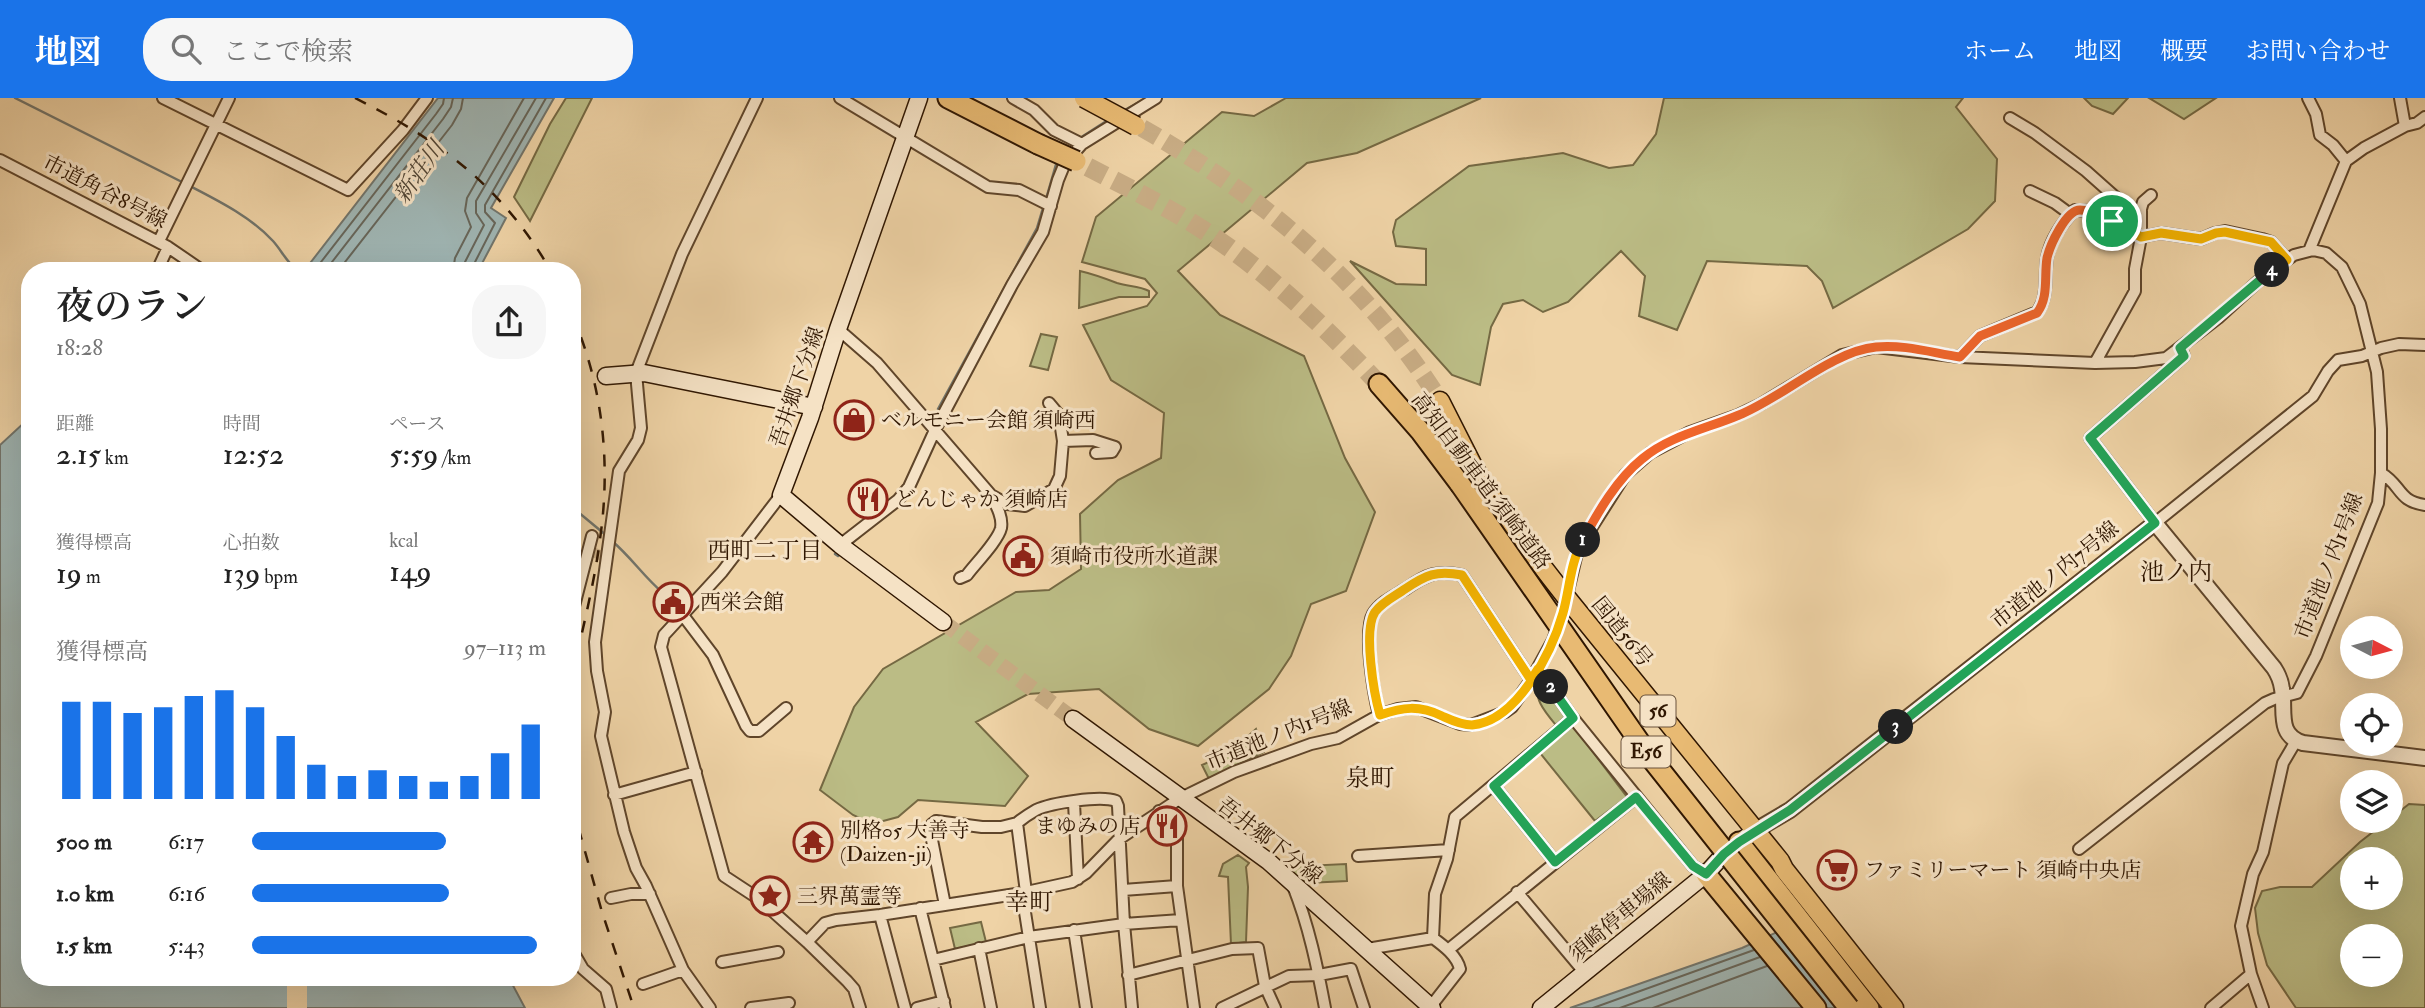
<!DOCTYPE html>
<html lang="ja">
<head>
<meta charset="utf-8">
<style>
	body { margin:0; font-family:"IM FELL Double Pica","Noto Serif JP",serif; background:#f6f6f6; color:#222; height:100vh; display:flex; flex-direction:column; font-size:26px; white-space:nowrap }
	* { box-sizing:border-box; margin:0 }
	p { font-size:23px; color:#767676 }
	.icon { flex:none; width:38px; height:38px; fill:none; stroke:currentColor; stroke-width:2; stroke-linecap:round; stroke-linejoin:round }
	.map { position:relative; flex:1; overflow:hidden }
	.side { position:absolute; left:21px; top:164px; width:560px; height:724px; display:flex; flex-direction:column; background:#fff; border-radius:28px; box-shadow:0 7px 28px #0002 }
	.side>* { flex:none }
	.needle { width:46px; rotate:96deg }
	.controls { position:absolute; left:2340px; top:518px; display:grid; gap:14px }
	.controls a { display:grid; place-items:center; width:63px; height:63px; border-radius:50%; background:#fff; box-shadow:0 7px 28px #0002; font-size:35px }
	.pin { position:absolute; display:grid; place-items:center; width:60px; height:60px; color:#fff; margin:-30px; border:4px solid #fff; border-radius:50%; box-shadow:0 2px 7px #0007 }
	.km { position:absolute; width:35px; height:35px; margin:-18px; border-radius:50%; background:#222; color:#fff; font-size:19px; line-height:35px; text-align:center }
	.round { display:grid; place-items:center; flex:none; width:74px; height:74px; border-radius:28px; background:#f6f6f6 }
	.headline { display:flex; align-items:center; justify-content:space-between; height:119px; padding:0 35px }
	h1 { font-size:38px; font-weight:600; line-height:52px }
	.figures { display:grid; grid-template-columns:repeat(3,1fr); gap:10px; height:119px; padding:7px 35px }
	.figures div { display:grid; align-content:center }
	.figures b { font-size:30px; font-weight:600 }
	.figures small { font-size:19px; font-weight:400 }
	.figures p { font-size:19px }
	.chart { height:196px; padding:14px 35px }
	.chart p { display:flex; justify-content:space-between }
	.chart svg { width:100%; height:126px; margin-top:7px; stroke:#1a73e8; stroke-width:6 }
	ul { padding:0 35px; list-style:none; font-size:23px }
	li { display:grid; grid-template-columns:112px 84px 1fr; align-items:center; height:52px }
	li i { height:18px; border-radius:9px; background:#1a73e8 }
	header { display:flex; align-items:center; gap:42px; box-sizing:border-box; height:98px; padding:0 35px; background:#1a73e8; color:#fff }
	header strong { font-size:33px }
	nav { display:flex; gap:38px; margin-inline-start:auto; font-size:24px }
	.search { width:490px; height:63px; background:#f6f6f6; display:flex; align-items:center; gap:18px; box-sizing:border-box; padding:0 24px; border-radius:28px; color:#767676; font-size:26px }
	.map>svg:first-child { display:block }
	.green { fill:#bbbc85; stroke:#756943; stroke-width:2; fill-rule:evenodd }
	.water { fill:#9fb5b3; stroke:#72756c; stroke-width:2 }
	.pier { fill:#efd3a6 }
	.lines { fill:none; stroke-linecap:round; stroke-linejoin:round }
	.shore { stroke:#67665a; stroke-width:2 }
	.stream { stroke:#72756c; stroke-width:2.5 }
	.minor-tunnel { stroke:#c9ad85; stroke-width:10; stroke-dasharray:10 5; stroke-linecap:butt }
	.secondary-tunnel { stroke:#c9ad85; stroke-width:16; stroke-dasharray:16 8; stroke-linecap:butt }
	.trunk-tunnel { stroke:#c9ad85; stroke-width:18; stroke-dasharray:18 9; stroke-linecap:butt }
	.motorway-tunnel { stroke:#c9ad85; stroke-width:19; stroke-dasharray:19 10; stroke-linecap:butt }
	.minor-casing { stroke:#5f452a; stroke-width:14 }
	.tertiary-casing { stroke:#5f452a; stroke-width:18 }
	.secondary-casing { stroke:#2f1601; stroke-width:19 }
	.trunk-casing { stroke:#2f1601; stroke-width:21 }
	.motorway-casing { stroke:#2f1601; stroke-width:23 }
	.minor { stroke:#f5e2c5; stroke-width:10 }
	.tertiary { stroke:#f5e2c5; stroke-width:14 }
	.secondary { stroke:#f5e2c5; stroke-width:16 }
	.trunk { stroke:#e8ba73; stroke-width:18 }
	.motorway { stroke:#e8ba73; stroke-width:19 }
	.rail { stroke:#2f1601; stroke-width:2.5; stroke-dasharray:12 12; stroke-linecap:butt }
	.trunk-bridge-casing { stroke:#2f1601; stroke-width:21; stroke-linecap:butt }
	.motorway-bridge-casing { stroke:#2f1601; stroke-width:23; stroke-linecap:butt }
	.trunk-bridge { stroke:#e8ba73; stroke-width:18 }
	.motorway-bridge { stroke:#e8ba73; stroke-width:19 }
	.split-1-casing { stroke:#fff; stroke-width:14 }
	.split-2-casing { stroke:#fff; stroke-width:14 }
	.split-3-casing { stroke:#fff; stroke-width:14 }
	.split-4-casing { stroke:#fff; stroke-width:14 }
	.split-5-casing { stroke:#fff; stroke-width:14 }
	.split-1 { stroke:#f0652b; stroke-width:9 }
	.split-2 { stroke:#f5b400; stroke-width:9 }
	.split-3 { stroke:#22a559; stroke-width:9 }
	.split-4 { stroke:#22a559; stroke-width:9 }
	.split-5 { stroke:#f5b400; stroke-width:9 }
	.labels { text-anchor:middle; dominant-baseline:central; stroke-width:6; stroke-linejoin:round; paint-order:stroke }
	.shield { fill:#f5e2c5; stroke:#6a533c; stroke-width:2 }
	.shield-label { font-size:19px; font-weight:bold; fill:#2f1601 }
	.street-label { font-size:21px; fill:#2f1601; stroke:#f5e2c5 }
	.poi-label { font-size:21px; fill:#2f1601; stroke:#f5e2c5; text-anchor:start }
	.water-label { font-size:23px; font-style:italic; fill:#514636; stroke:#f5e2c5 }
	.neighbourhood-label { font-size:23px; fill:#2f1601; stroke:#f5e2c5 }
	.quarter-label { font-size:24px; fill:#2f1601; stroke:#f5e2c5 }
</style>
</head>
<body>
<header>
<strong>地図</strong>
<div class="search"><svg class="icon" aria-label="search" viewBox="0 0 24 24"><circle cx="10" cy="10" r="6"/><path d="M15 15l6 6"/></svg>ここで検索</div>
<nav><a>ホーム</a><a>地図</a><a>概要</a><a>お問い合わせ</a></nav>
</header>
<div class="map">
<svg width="2425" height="910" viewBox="0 0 2425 910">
	<rect width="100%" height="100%" fill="#efd3a6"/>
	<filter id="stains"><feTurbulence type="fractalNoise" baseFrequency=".00286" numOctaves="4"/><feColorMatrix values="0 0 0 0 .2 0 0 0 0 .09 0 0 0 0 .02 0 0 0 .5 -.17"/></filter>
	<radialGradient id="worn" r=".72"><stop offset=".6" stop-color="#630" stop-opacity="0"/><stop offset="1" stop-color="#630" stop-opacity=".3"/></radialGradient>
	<path class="green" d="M566 0H592L530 123 514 99 550 26Z
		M1286 0H1481L1357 55 1307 65 1178 173 1220 217 1304 258 1345 360 1375 414 1346 493 1311 506 1291 558 1269 591 1198 648 1149 631 1099 591 1028 596 976 624 1028 678 1005 708 918 702 898 719 872 726 853 717 820 692 854 609 883 571 1016 494 1049 492 1081 471 1080 416 1118 382 1161 360 1164 315 1111 282 1083 227 1147 208 1157 195 1145 181 1082 164 1096 119 1222 14 1254 18Z
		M1664 0H1963L1956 9 1997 61 1995 103 1968 131 1833 210 1822 183 1807 168 1707 163 1677 232 1639 218 1645 178 1621 153 1568 204 1543 214 1523 202 1503 206 1491 229 1480 287 1452 277 1350 163 1396 186 1426 187V151L1396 148 1393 134 1396 122 1469 68 1563 55 1609 70 1633 67 1656 36Z
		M2084 0H2128L2113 16 2092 8Z
		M2149 0H2216L2184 21Z
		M1080 173C1093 176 1104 180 1117 185 1129 189 1138 187 1149 193V199H1119L1079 210Z
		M1041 236 1057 239 1048 272 1030 268Z
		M1540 584 1627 699 1595 723 1540 655 1563 636C1553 622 1529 601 1540 584Z
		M1256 631 1264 654 1209 681 1202 667 1229 655Z
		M2409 706 2425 707V910H2296L2267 867 2258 835 2255 810 2262 793 2280 789H2312L2360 744 2387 723H2390L2391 720ZM2352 761H2390V800H2352ZM2352 838H2390V877H2352Z
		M1238 757 1249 765 1246 769 1248 789 1246 844 1231 846 1228 779 1219 778 1223 766Z
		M1346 766 1347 783 1307 785 1282 769Z
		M981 824 986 844 955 851 950 830Z"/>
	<path class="water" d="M438 0H554L491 110 506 120 478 173H304Z
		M26 323H30V880H509L525 910H0V347Z
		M1797 825 1872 910H1570L1742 850Z"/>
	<path class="pier" d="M287 880H307V910H287Z"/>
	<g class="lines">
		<path class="shore" d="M314 173 436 16 443 6 444 0
			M325 173 443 21 451 9 453 0
			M338 173 452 27 461 11 463 0
			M453 173 455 160 471 129 465 113 467 100 524 0
			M463 173 465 164 484 127 476 115V103L536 0
			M472 173 473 168 495 125 485 114V107L546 0
			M1593 910 1754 852
			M1620 910 1760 859
			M1653 910 1767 868"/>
		<path class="stream" d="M15 0 184 85
			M1123 13 1141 3
			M1080 40 1108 22
			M190 88C219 103 251 119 273 143 282 153 287 165 298 173
			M1046 101 1057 63
			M938 311 1037 130 1043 110
			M914 366 927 337
			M572 409 607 438
			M612 443C631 459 644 479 663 495
			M851 446 865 434
			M835 456 838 458 841 455"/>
		<path class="minor-tunnel" d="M593 454 602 458"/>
		<path class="secondary-tunnel" d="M943 524 1073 621"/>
		<path class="trunk-tunnel" d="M1142 30C1263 99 1366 184 1440 303"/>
		<path class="motorway-tunnel" d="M1088 69C1125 88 1162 106 1197 128 1265 171 1324 228 1379 286"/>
		<g class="minor-casing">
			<path id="minor" d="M163 0 348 92 403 32 427 0
				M840 0 988 89 1019 92 1051 108
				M1013 0 1034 12 1054 32 1082 46
				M2308 0 2316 16 2320 37 2333 47 2346 63
				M2010 20 2035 35 2086 73 2140 121
				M2405 28 2417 25 2425 19
				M0 62 168 149 157 173
				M2030 93 2055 105 2070 116
				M159 143 229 0
				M168 149 203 173
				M2309 153 2346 63 2364 50 2405 28 2400 0
				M838 231 877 265 991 397C996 407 1003 419 1001 430 998 443 975 466 967 477L960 480
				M2181 250 2184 258 2090 340 2155 425 2313 298 2328 273 2338 262 2362 258 2381 250 2399 246 2425 247
				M1960 259 1980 238 2037 214C2049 199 2044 178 2047 160 2050 143 2062 124 2075 112L2089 113 2141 139 2161 135 2201 141 2215 135 2225 133 2262 141 2271 144 2287 162
				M2095 265 2135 193V171L2141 139V111L2143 104 2151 97
				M1063 343 1093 342 1115 349 1112 354 1096 355
				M2381 375C2402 387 2397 403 2425 407
				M781 397 722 474 664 537 661 549 724 778 759 801 807 844 847 883 854 891 860 910
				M991 397 1007 406 1025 408 1054 391 1060 378 1063 343 1059 317 1049 305
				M840 447 898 402 909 389 935 332 1012 187 1043 134 1058 82 1065 65 1082 46 1156 0
				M572 516 592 438
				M682 516 713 557 746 628 750 633H759L786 610
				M1538 571 1573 620 1693 768 1706 776
				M1379 617C1374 597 1363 534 1373 516 1380 504 1396 497 1407 490 1427 476 1437 472 1462 477L1531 582
				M1494 688 1555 764
				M614 697 696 674
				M1074 705 1078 781
				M572 709H573
				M1159 713 1177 728V788L1194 910
				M1358 758 1449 752
				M1293 788C1309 828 1317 868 1325 910
				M1123 792 1177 788
				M1026 794 1017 725C1023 720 1029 716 1036 712 1051 705 1101 697 1116 703L1118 708 1124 826 1132 910
				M1517 794 1585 875
				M1022 795 1040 910
				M611 800 631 796H650
				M945 807 930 732 932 726 936 723 982 729H1001L1017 725
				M920 810 945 910
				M880 817 905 910
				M1074 832 1086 910
				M807 844 825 825 836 822 880 817 1022 795 1072 784 1086 775 1119 741 1179 701 1234 674 1311 646 1338 640 1379 617 1398 611 1416 609 1460 626 1471 627 1505 614 1512 609 1531 582 1553 542 1563 514 1578 451 1625 377 1650 355 1690 334 1738 317 1761 306 1842 257 1876 249 1960 259 2095 265 2135 264 2166 260 2218 220 2265 177 2294 157 2313 152 2326 155 2342 169 2360 206 2377 274 2381 331V375L2378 405 2316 558 2297 595 2274 601 2265 605 2079 751
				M979 850 991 910
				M1367 851 1433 840
				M572 852 583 871 606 891 611 910
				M1448 852 1636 699
				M933 862 1029 839 1124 826 1181 822
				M722 864 778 854
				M1128 877 1232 851 1258 850 1265 888 1275 910
				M643 886 683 872
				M1428 906 1435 903 1460 871C1457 858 1444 848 1433 840L1435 796 1447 761 1455 719 1573 620
				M710 910 683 872 646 788 636 770 624 734 601 638 605 614 597 573 595 544 619 373 638 342 641 330 636 275 682 156 757 0
				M751 910 789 905
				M917 910 944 903
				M1222 910 1289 878 1319 877 1351 871 1364 910
				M2211 910 2251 876
				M2263 910 2251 876 2241 828 2253 776 2263 754 2283 665 2296 643"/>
		</g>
		<g class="tertiary-casing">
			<path id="tertiary" d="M1756 732 1790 712 2155 425 2274 570C2278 576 2281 583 2282 591 2286 612 2276 637 2303 645L2425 660"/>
		</g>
		<g class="secondary-casing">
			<path id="secondary" d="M919 0 838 231 810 320 781 397 840 447 943 524
				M606 278 644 275 814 309
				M1073 621 1268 763 1432 910
				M1541 910 1706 776 1724 756 1756 732"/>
		</g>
		<g class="trunk-casing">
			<path id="trunk" d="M1440 303 1473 368 1503 418 1566 499 1780 763 1784 771 1894 910"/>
		</g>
		<g class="motorway-casing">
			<path id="motorway" d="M948 0 1038 46
				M1379 286 1421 334 1460 386
				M1739 744 1869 910
				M1706 776 1816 910"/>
		</g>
		<use href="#minor" class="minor"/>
		<use href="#tertiary" class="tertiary"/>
		<use href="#secondary" class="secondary"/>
		<use href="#trunk" class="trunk"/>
		<use href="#motorway" class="motorway"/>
		<path class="rail" d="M355 0C441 43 502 89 551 173
			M572 217C603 287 611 366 600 441 594 489 581 535 572 582
			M572 707 602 814 634 910"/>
		<g class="trunk-bridge-casing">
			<path id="trunk-bridge" d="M1084 0 1136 28"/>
		</g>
		<g class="motorway-bridge-casing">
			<path id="motorway-bridge" d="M1038 46 1076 63
				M1460 386 1650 659 1849 910"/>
		</g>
		<use href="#trunk-bridge" class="trunk-bridge"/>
		<use href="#motorway-bridge" class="motorway-bridge"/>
	</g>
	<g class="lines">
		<g class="split-1-casing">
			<path id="split-1" d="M1583 442C1598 414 1617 381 1642 361 1669 338 1706 331 1739 317 1782 300 1832 253 1876 249 1903 246 1933 255 1960 259L1980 238 2037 215C2049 199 2044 179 2047 160 2050 147 2066 112 2080 112 2091 112 2102 119 2112 123"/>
		</g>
		<g class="split-2-casing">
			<path id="split-2" d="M1551 589 1538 571 1531 582 1462 477C1436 472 1426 477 1405 491 1395 498 1382 504 1375 514 1363 532 1374 596 1380 617 1403 609 1419 607 1442 618 1451 622 1461 627 1472 627 1518 623 1552 553 1563 515 1570 490 1570 465 1583 442"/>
		</g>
		<g class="split-3-casing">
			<path id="split-3" d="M1551 589 1573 620 1494 688 1555 764 1636 699 1693 768 1706 776 1724 756 1739 744 1790 712 1896 629"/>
		</g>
		<g class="split-4-casing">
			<path id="split-4" d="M1896 629 2155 425 2090 340 2184 258 2180 250 2272 172"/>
		</g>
		<g class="split-5-casing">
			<path id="split-5" d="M2112 123 2141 139 2161 135 2201 141 2216 135 2225 134 2271 144 2287 162 2272 172"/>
		</g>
		<use href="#split-1" class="split-1"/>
		<use href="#split-2" class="split-2"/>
		<use href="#split-3" class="split-3"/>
		<use href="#split-4" class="split-4"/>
		<use href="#split-5" class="split-5"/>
	</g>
	<defs>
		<g id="shop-ring" transform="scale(2.0125)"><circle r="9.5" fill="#f5e2c5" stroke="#8f2418" stroke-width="1.5"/><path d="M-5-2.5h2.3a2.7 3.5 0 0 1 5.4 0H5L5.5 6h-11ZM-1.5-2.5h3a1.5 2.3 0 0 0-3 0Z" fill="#8f2418"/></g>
		<g id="restaurant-ring" transform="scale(2.0125)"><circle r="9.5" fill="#f5e2c5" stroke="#8f2418" stroke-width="1.5"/><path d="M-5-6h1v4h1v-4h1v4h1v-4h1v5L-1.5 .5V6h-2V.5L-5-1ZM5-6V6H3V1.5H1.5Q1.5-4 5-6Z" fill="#8f2418"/></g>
		<g id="civic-ring" transform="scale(2.0125)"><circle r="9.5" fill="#f5e2c5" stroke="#8f2418" stroke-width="1.5"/><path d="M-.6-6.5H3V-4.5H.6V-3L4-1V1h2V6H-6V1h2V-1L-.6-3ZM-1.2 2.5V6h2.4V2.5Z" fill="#8f2418"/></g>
		<g id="temple-ring" transform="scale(2.0125)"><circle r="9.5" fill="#f5e2c5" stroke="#8f2418" stroke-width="1.5"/><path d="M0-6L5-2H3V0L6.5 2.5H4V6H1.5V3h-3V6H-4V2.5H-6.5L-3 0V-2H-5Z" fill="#8f2418"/></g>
		<g id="supermarket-ring" transform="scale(2.0125)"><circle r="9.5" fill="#f5e2c5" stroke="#8f2418" stroke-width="1.5"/><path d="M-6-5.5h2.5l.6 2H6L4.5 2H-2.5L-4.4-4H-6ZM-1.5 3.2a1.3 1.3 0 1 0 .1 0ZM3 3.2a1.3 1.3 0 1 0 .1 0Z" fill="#8f2418"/></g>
		<g id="sight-ring" transform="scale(2.0125)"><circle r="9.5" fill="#f5e2c5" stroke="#8f2418" stroke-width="1.5"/><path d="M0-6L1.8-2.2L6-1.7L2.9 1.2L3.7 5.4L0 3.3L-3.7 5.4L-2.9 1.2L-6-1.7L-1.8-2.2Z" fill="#8f2418"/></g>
	</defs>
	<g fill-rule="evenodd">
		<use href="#shop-ring" x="854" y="322"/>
		<use href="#restaurant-ring" x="868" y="401"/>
		<use href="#civic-ring" x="1023" y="458"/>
		<use href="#civic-ring" x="673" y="504"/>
		<use href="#restaurant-ring" x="1167" y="728"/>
		<use href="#temple-ring" x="813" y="744"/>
		<use href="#supermarket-ring" x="1837" y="772"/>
		<use href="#sight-ring" x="770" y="798"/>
	</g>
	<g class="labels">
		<g class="shield">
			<rect x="1640.5" y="597.5" width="35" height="31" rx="5"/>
			<rect x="1621.5" y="638.5" width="49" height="31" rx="5"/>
		</g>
		<g class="shield-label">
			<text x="1658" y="613">56</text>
			<text x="1646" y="654">E56</text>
		</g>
		<g class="street-label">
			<text transform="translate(105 94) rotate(27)">市道角谷8号線</text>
			<text transform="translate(797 289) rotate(-71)">吾井郷下分線</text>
			<text transform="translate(1481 383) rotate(53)">高知自動車道;須崎道路</text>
			<text transform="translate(2329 468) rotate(-69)">市道池ノ内1号線</text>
			<text transform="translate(2055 477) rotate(-39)">市道池ノ内7号線</text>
			<text transform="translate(1622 534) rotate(51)">国道56号</text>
			<text transform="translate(1279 637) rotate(-22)">市道池ノ内1号線</text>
			<text transform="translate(1270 743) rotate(38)">吾井郷下分線</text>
			<text transform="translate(1620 819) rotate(-40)">須崎停車場線</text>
		</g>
		<g class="poi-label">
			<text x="881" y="322">ベルモニー会館 須崎西</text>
			<text x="895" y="401">どんじゃか 須崎店</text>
			<text x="1050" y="458">須崎市役所水道課</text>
			<text x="700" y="504">西栄会館</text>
			<text x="1140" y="728" text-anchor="end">まゆみの店</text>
			<text x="840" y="732">別格05 大善寺<tspan x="840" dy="24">(Daizen-ji)</tspan></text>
			<text x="1864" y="772">ファミリーマート 須崎中央店</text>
			<text x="797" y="798">三界萬霊等</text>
		</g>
		<g class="water-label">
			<text transform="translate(419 74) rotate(-55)">新荘川</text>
		</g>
		<g class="neighbourhood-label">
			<text x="765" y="452">西町二丁目</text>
		</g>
		<g class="quarter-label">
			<text x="2176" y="474">池ノ内</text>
			<text x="1370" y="680">泉町</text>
			<text x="1029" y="804">幸町</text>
		</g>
	</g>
	<rect width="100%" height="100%" filter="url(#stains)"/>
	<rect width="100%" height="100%" fill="url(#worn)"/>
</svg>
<div class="controls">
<a><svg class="needle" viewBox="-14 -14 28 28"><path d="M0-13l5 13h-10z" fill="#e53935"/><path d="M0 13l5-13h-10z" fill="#767676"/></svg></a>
<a><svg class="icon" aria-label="locate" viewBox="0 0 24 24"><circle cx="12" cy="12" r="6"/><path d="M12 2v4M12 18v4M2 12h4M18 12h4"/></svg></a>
<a><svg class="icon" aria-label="layers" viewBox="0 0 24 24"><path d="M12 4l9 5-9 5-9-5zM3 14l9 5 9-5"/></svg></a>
<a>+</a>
<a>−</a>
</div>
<div class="pin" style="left:2112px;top:123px;background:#1e9e55"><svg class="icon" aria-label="arrive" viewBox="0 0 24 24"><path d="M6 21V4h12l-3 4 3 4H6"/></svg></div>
<b class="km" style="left:1583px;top:442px">1</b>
<b class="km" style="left:1551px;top:589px">2</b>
<b class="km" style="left:1896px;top:629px">3</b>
<b class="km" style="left:2272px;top:172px">4</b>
<section class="side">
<div class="headline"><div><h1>夜のラン</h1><p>18:28</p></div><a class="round"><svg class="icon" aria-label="share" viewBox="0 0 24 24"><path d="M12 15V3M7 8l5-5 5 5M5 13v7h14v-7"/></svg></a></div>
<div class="figures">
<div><p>距離</p><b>2.15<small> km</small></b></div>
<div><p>時間</p><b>12:52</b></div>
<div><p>ペース</p><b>5:59<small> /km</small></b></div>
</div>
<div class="figures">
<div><p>獲得標高</p><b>19<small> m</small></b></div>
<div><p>心拍数</p><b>139<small> bpm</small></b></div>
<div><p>kcal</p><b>149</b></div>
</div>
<div class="chart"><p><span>獲得標高</span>97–113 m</p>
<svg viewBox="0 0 160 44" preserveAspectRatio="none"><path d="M5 44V10M15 44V10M25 44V14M35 44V12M45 44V8M55 44V6M65 44V12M75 44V22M85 44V32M95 44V36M105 44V34M115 44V36M125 44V38M135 44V36M145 44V28M155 44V18"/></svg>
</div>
<ul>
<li><b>500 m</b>6:17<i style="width:66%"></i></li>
<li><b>1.0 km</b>6:16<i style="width:67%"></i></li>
<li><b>1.5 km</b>5:43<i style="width:97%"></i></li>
</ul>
</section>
</div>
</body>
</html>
